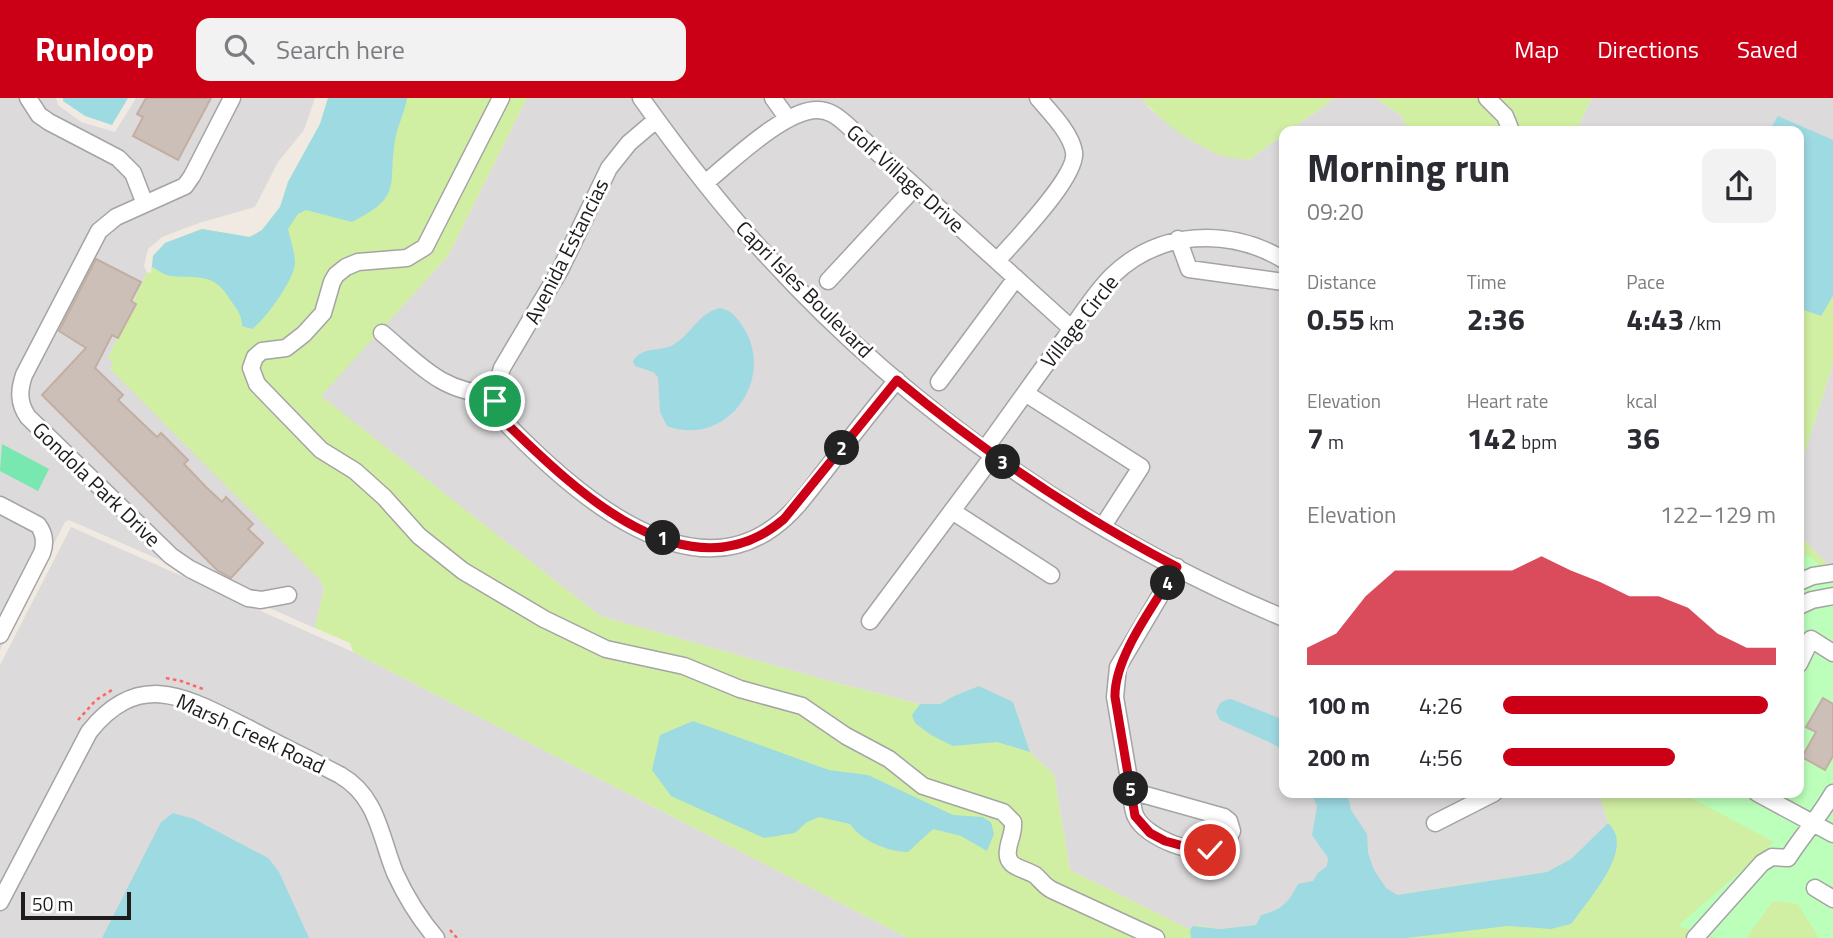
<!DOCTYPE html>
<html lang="en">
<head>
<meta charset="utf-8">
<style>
	body { margin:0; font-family:"Titillium Web",sans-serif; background:#f2f2f3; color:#2b2b33; height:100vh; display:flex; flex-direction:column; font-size:26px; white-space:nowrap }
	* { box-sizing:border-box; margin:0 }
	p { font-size:23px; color:#7c7c81 }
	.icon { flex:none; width:38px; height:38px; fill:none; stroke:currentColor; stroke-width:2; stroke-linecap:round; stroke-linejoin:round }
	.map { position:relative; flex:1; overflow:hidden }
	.side { position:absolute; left:1279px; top:28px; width:525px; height:672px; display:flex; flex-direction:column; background:#fff; border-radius:14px; box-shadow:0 4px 10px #0003 }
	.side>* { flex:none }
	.scale { position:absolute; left:21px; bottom:18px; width:110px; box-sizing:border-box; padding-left:7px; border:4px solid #1d1d1d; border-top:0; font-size:19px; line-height:24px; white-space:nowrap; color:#1d1d1d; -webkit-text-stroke:5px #fff; paint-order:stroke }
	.pin { position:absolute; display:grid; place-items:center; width:60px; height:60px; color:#fff; margin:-30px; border:4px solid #fff; border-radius:50%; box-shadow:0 2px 7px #0007 }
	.km { position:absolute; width:35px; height:35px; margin:-18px; border-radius:50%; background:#222; color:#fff; font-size:19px; line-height:35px; text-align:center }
	.round { display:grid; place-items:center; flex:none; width:74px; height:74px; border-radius:14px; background:#f2f2f3 }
	.headline { display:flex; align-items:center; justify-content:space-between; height:119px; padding:0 28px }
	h1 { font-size:38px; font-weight:700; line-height:52px }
	.metrics { display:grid; grid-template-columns:repeat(3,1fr); gap:10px; height:119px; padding:7px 28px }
	.metrics div { display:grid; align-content:center }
	.metrics b { font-size:30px; font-weight:700 }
	.metrics small { font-size:19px; font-weight:400 }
	.metrics p { font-size:19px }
	.chart { height:196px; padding:14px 28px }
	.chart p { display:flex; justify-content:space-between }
	.chart svg { width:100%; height:126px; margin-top:7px; fill:#cb0016; opacity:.7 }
	ul { padding:0 28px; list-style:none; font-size:23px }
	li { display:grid; grid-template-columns:112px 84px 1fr; align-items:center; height:52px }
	li i { height:18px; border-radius:9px; background:#cb0016 }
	header { display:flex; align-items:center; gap:42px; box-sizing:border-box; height:98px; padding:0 35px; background:#cb0016; color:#fff }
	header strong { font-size:33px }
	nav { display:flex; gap:38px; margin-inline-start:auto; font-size:24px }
	.search { width:490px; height:63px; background:#f2f2f3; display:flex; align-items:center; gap:18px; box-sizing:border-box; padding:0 24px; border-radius:14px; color:#7c7c81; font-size:26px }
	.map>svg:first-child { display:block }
	.residential { fill:#dcdada }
	.grass { fill:#d1efa3 }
	.park { fill:#bcffba }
	.pitch { fill:#78e7b0 }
	.water { fill:#9edae2 }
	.building { fill:#ccbfb8; stroke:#c3aea3; stroke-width:2 }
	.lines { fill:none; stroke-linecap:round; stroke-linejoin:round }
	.minor-casing { stroke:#a4a4a4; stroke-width:19 }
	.path { stroke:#ff6465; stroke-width:2.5; stroke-dasharray:3.5 3.5; stroke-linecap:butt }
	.minor { stroke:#fff; stroke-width:16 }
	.route-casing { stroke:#fff; stroke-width:14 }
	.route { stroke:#cb0016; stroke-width:9 }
	.labels { text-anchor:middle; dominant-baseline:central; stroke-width:6; stroke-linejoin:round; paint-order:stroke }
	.street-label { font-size:21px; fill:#1d1d1d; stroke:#fff }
</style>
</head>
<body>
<header>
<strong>Runloop</strong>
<div class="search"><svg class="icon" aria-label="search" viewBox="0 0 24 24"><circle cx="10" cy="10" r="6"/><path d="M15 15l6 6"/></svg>Search here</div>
<nav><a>Map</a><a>Directions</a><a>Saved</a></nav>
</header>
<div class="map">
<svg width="1833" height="840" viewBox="0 0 1833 840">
	<rect width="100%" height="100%" fill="#f0eae2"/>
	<path class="residential" d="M0 0H56L58 7 81 24 115 34 136 0H315L304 32 278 64 255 109 199 125 162 139 148 151 144 168 147 174 108 260 303 449 324 490 315 530 69 422 65 424 0 552Z
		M527 0H1142L1151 12 1186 38 1219 57 1249 62 1284 36V695H1599L1608 725 1571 761 1547 774 1397 797 1256 827 1220 831 1197 827 1190 832 1070 772 1054 677 1030 654 1013 604 954 598 940 606H920L829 583 600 518 320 298 448 158Z
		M1335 0H1375L1402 18 1408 33H1289Z
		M1592 0H1833V197L1799 33H1576Z
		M1833 265V472L1799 437V374Z
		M71 429 353 554 908 840H0V567Z"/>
	<path class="grass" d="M328 0H527L448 158 321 298 600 518 829 583 920 606H940L954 598 979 588 1013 604 1030 654 1054 677 1070 772 1189 831 1197 827 1220 831 1256 827 1397 797 1547 774 1571 761 1608 725 1599 695H1799V437L1833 472V840H908L353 554 350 545 315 530 324 490 320 482 110 271 113 265 108 260 147 174 151 175 153 158 165 145 202 131 250 139 262 132 280 109 288 84 320 26Z
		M1142 0H1335L1289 33H1284V36L1249 62C1239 60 1226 60 1217 56 1191 44 1159 23 1142 0Z
		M1375 0H1592L1576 33H1408L1402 18Z
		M1799 175 1833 197V265L1799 374Z"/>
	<path class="park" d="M1800 456 1811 459 1833 482V727L1773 695H1799V473L1802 460Z
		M1682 695H1741L1833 745V840H1819L1798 806 1773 803 1746 840H1718L1678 828 1774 744Z"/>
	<path class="pitch" d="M2 346 49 371 38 393 0 373Z"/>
	<path class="water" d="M63 0H128L112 27 85 18 63 3Z
		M328 0H407C405 13 399 25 396 37 386 87 406 97 352 124L306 112 298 116 288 131C290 141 295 154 295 165 294 182 266 221 252 231L242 228C242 218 237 211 231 203 214 174 201 181 172 178 165 178 158 172 152 169L153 158 165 145 202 131 250 139 262 132 280 109 288 84 320 26Z
		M1778 18 1833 42V198L1821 218 1799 210V33H1769Z
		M720 210C730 212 736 218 741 226 779 278 727 351 667 328L660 314 658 279 653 274 635 268 633 263C642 248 660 254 673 247 691 237 698 215 720 210Z
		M979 588 1013 604 1030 654 997 644 953 648 931 637 915 625 912 617 920 606H940L954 598Z
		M1231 601 1284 622V653L1273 646 1220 622 1216 614C1219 605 1222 602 1231 601Z
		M693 623 829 672 868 677 953 717 982 719 991 724 994 736 987 753 961 738 933 731 908 754C889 754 861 743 850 726L819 719 807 724 795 735 764 740 671 698 652 672 660 637Z
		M1311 695H1347L1351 712 1367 736 1368 755 1374 772 1386 790 1397 797 1547 774 1571 761 1608 725C1636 750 1590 799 1575 821L1571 826 1551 831 1508 828 1407 840H1191L1190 832 1193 828 1220 831 1256 827 1261 817C1282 812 1289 804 1298 786L1313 783 1318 775 1327 768 1328 760 1312 737 1317 708Z
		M173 715 194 721 268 760 279 774 309 840H102L161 724Z"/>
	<path class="building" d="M146 0H211L178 62 133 38 143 19 137 16Z
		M96 161 141 184 131 203 136 206 118 240 112 237 95 270 123 297 118 302 157 339 161 335 188 362 184 366 206 389 222 404 226 399 253 426 248 431 263 445 231 480 218 473 42 297 86 250 59 233Z
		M1823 600 1833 606V658L1825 672 1802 659 1816 634 1806 629Z"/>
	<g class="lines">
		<g class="minor-casing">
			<path id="minor" d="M28 0 39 17 49 24 118 60 133 75 145 106
				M232 0 192 78 185 88 116 119 99 133 24 277C19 292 18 305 28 319L171 458 190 471 248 500 261 502 288 497
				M501 0 425 149 407 160 358 164 346 169 336 177 332 184 323 215 304 236 286 250 262 253 255 259 251 270 257 286 321 352 355 373 384 399 419 438 463 473 544 521 606 551 684 568 740 591 802 608 846 638 889 661 923 688 1003 714 1013 724C1014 735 1009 742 1008 752 1005 770 1024 770 1035 777 1041 782 1044 788 1052 792L1156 840
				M641 0C681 56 723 111 770 161 911 315 1092 440 1284 520
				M773 0 788 21
				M1487 0 1505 18 1511 33
				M656 22 629 45 609 70 560 172 502 270 494 296 497 310 502 321C563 385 682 497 774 429 794 415 809 393 824 374 848 343 872 312 897 282
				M705 85C731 64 784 12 817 12 829 12 837 18 846 26L1072 231
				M1178 141 1189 171 1284 184
				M997 163C1015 142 1078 78 1074 54 1071 35 1050 14 1038 0
				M828 183 915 89
				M382 235C419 266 443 296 494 296
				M939 284 1016 180
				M1025 295 1141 369 1103 428
				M985 351C1010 316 1035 281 1060 247 1077 224 1092 198 1112 178 1159 132 1229 129 1284 162
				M0 407 38 427C44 435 46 444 42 455L0 537
				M952 413 1051 477
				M1799 484 1813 478 1833 475
				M1799 508 1812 502 1833 498
				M870 523 993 358
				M1799 566 1811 541 1833 555
				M1131 693 1224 719 1229 723 1232 733C1229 740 1226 746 1219 750 1198 760 1146 740 1136 719 1132 712 1132 701 1131 693Z
				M1131 693 1115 599 1118 569 1177 469
				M1757 695 1833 736
				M1435 725 1494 695
				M1815 790 1833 801
				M0 804 89 634C140 570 187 600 248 630 278 646 309 661 340 677 378 699 380 738 395 775 406 799 419 820 436 840
				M1695 840 1762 765 1772 759 1788 760C1802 738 1820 718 1833 695"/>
		</g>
		<path class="path" d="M166 580 181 583 203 591
			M78 622 96 602 112 592
			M450 832 457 840"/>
		<use href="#minor" class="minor"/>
	</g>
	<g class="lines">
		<g class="route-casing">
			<path id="route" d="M495 303 499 317 506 325C574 391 688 503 784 421L897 282C984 354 1077 417 1177 469 1156 505 1114 558 1115 599L1135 718 1150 735 1165 743 1198 752H1210"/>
		</g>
		<use href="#route" class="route"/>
	</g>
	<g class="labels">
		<g class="street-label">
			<text transform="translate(906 80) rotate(42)">Golf Village Drive</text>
			<text transform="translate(566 153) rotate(-63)">Avenida Estancias</text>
			<text transform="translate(805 191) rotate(45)">Capri Isles Boulevard</text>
			<text transform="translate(1079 223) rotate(-52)">Village Circle</text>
			<text transform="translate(97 386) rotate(44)">Gondola Park Drive</text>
			<text transform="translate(251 635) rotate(25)">Marsh Creek Road</text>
		</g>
	</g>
</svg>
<div class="scale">50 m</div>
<div class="pin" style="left:495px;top:303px;background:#1e9e55"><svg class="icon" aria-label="arrive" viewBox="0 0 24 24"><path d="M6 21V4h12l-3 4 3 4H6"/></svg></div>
<div class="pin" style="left:1210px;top:752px;background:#d93025"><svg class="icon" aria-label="check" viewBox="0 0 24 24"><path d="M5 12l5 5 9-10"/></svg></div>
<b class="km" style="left:663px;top:440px">1</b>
<b class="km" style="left:842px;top:350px">2</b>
<b class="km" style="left:1003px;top:364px">3</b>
<b class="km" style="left:1168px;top:485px">4</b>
<b class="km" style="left:1131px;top:691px">5</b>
<section class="side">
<div class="headline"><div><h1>Morning run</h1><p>09:20</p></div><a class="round"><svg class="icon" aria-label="share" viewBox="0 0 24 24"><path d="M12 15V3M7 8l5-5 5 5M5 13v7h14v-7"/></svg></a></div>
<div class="metrics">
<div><p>Distance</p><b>0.55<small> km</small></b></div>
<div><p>Time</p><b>2:36</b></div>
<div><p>Pace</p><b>4:43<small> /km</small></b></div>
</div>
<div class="metrics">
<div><p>Elevation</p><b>7<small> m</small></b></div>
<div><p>Heart rate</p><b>142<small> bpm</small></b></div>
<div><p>kcal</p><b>36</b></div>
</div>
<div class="chart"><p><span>Elevation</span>122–129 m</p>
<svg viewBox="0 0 160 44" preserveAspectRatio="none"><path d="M0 44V38L10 33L20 20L30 11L40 11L50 11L60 11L70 11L80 6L90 11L100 15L110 20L120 20L130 24L140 33L150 38L160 38V44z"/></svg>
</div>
<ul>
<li><b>100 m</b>4:26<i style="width:97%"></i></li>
<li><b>200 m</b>4:56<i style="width:63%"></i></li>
</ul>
</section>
</div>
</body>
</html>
